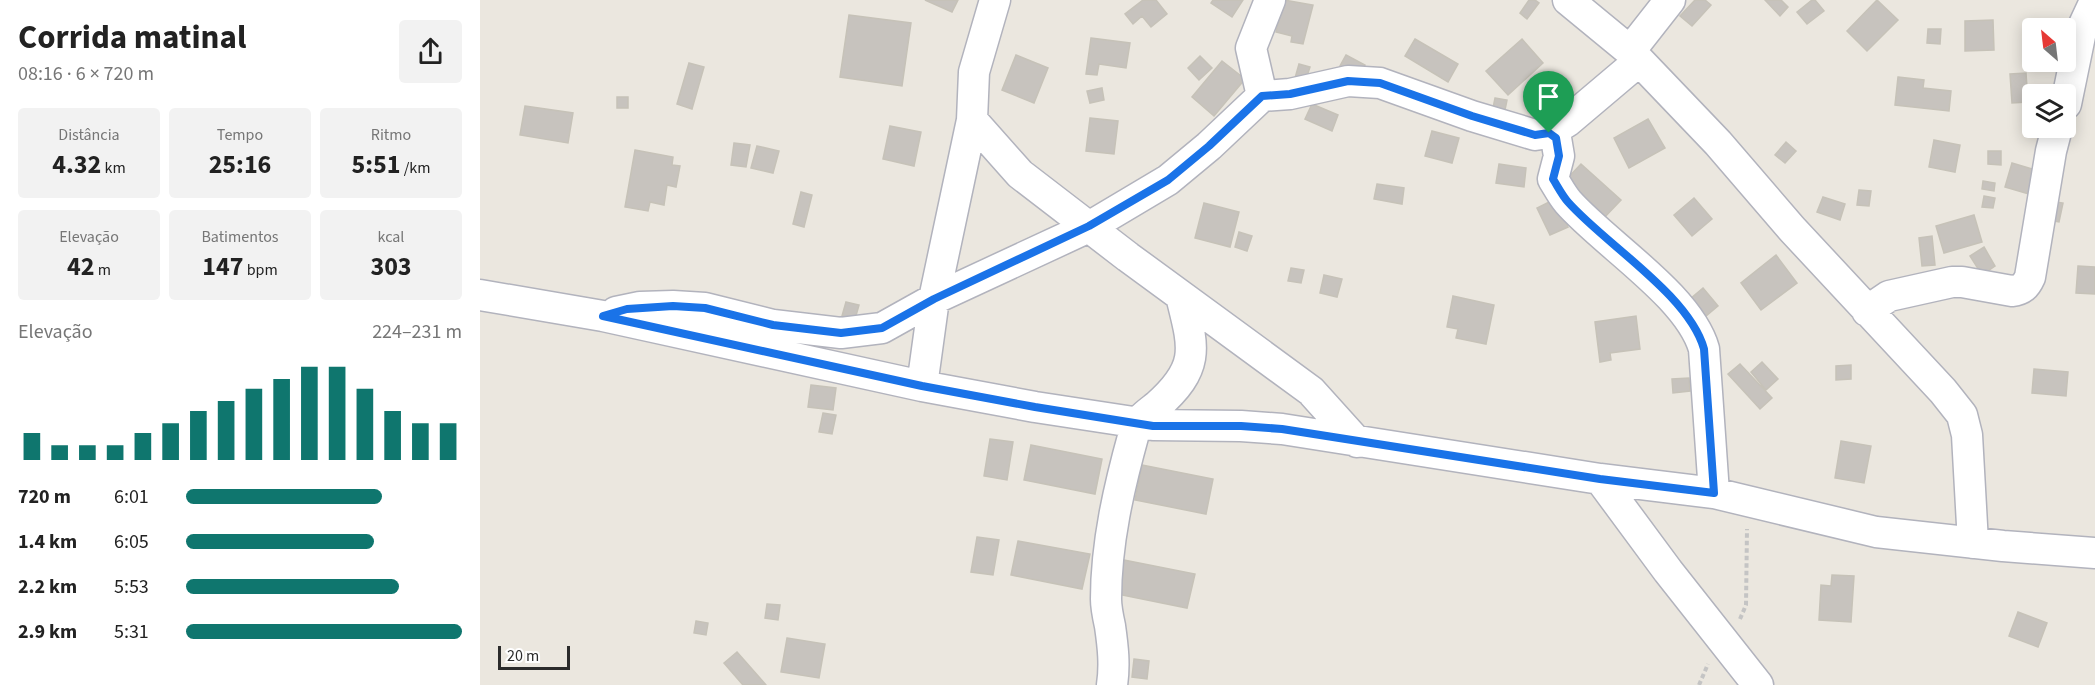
<!DOCTYPE html>
<html lang="pt">
<head>
<meta charset="utf-8">
<style>
	body { margin:0; font-family:"Source Sans 3",sans-serif; background:#f2f2f2; color:#222; height:100vh; display:flex; flex-direction:column; font-size:22px; white-space:nowrap }
	* { box-sizing:border-box; margin:0 }
	p { font-size:20px; color:#767676 }
	.icon { flex:none; width:33px; height:33px; fill:none; stroke:currentColor; stroke-width:2; stroke-linecap:round; stroke-linejoin:round }
	.map { position:relative; flex:1; overflow:hidden }
	.details { display:flex; flex-direction:column; background:#fff; width:480px }
	.details>* { flex:none }
	.needle { width:39px; rotate:332deg }
	.buttons { position:absolute; left:1542px; top:18px; display:grid; gap:12px }
	.buttons a { display:grid; place-items:center; width:54px; height:54px; border-radius:6px; background:#fff; box-shadow:0 3px 15px #0003; font-size:30px }
	.scale { position:absolute; left:18px; bottom:15px; width:72px; box-sizing:border-box; padding-left:6px; border:3px solid #2b2b2b; border-top:0; font-size:16px; line-height:21px; white-space:nowrap; color:#2b2b2b; -webkit-text-stroke:4px #fff; paint-order:stroke }
	.pin { position:absolute; display:grid; place-items:center; width:51px; height:51px; color:#fff; margin:-62px -26px; border-radius:50% 50% 50% 0; rotate:-45deg; box-shadow:0 0 6px #0007 }
	.pin .icon { rotate:45deg }
	.round { display:grid; place-items:center; flex:none; width:63px; height:63px; border-radius:6px; background:#f2f2f2 }
	.headline { display:flex; align-items:center; justify-content:space-between; height:102px; padding:0 18px }
	h1 { font-size:33px; font-weight:700; line-height:45px }
	.metrics { display:grid; grid-template-columns:repeat(3,1fr); gap:9px; height:102px; padding:6px 18px }
	.metrics div { display:grid; align-content:center; border-radius:6px; background:#f2f2f2; text-align:center }
	.metrics b { font-size:26px; font-weight:700 }
	.metrics small { font-size:16px; font-weight:400 }
	.metrics p { font-size:16px }
	.chart { height:168px; padding:12px 18px }
	.chart p { display:flex; justify-content:space-between }
	.chart svg { width:100%; height:108px; margin-top:6px; stroke:#0f766e; stroke-width:6 }
	ul { padding:0 18px; list-style:none; font-size:20px }
	li { display:grid; grid-template-columns:96px 72px 1fr; align-items:center; height:45px }
	li i { height:15px; border-radius:8px; background:#0f766e }
	main { display:flex; flex:1; min-height:0 }
	.map>svg:first-child { display:block }
	.building { fill:#c7c3be; stroke:#c6c2b8; stroke-width:1.5 }
	.lines { fill:none; stroke-linecap:round; stroke-linejoin:round }
	.minor-casing { stroke:#b2b3bd; stroke-width:33 }
	.path { stroke:#c4c4c4; stroke-width:4; stroke-dasharray:4.5 3; stroke-linecap:butt }
	.minor { stroke:#fff; stroke-width:30 }
	.route-casing { stroke:#fff; stroke-width:12 }
	.route { stroke:#1a73e8; stroke-width:8 }
</style>
</head>
<body>
<main>
<section class="details">
<div class="headline"><div><h1>Corrida matinal</h1><p>08:16 · 6 × 720 m</p></div><a class="round"><svg class="icon" aria-label="share" viewBox="0 0 24 24"><path d="M12 15V3M7 8l5-5 5 5M5 13v7h14v-7"/></svg></a></div>
<div class="metrics">
<div><p>Distância</p><b>4.32<small> km</small></b></div>
<div><p>Tempo</p><b>25:16</b></div>
<div><p>Ritmo</p><b>5:51<small> /km</small></b></div>
</div>
<div class="metrics">
<div><p>Elevação</p><b>42<small> m</small></b></div>
<div><p>Batimentos</p><b>147<small> bpm</small></b></div>
<div><p>kcal</p><b>303</b></div>
</div>
<div class="chart"><p><span>Elevação</span>224–231 m</p>
<svg viewBox="0 0 160 44" preserveAspectRatio="none"><path d="M5 44V33M15 44V38M25 44V38M35 44V38M45 44V33M55 44V29M65 44V24M75 44V20M85 44V15M95 44V11M105 44V6M115 44V6M125 44V15M135 44V24M145 44V29M155 44V29"/></svg>
</div>
<ul>
<li><b>720 m</b>6:01<i style="width:71%"></i></li>
<li><b>1.4 km</b>6:05<i style="width:68%"></i></li>
<li><b>2.2 km</b>5:53<i style="width:77%"></i></li>
<li><b>2.9 km</b>5:31<i style="width:100%"></i></li>
</ul>
</section>
<div class="map">
<svg width="1615" height="685" viewBox="0 0 1615 685">
	<rect width="100%" height="100%" fill="#ebe7df"/>
	<path class="building" d="M445 0H478L472 12Z
		M663 0H676L687 14 671 27 662 16 653 24 645 14Z
		M733 0H763L752 17 731 3Z
		M804 0 833 5 823 44 811 42 812 36 796 32Z
		M1049 0H1055L1059 3 1047 19 1040 13Z
		M1215 0H1225L1231 5 1212 26 1200 16Z
		M1285 0H1301L1308 7 1300 16Z
		M1332 0H1335L1344 11 1327 24 1317 12Z
		M1397 0 1418 20 1387 51 1367 31Z
		M369 15 431 23 422 86 360 77Z
		M1513 20 1514 50 1485 51V21Z
		M1448 29H1461L1460 44 1447 43Z
		M611 38 650 43 646 68 619 64 617 75 606 74Z
		M935 39 978 64 968 82 925 56Z
		M1042 39 1063 63 1028 95 1006 71Z
		M536 55 568 68 554 103 522 90Z
		M866 55 885 65 880 76 860 66Z
		M720 56 732 68 719 80 708 68Z
		M742 61 765 79 734 116 712 97Z
		M209 63 224 67 212 109 197 104Z
		M819 64 830 67 825 82 815 78Z
		M1546 73 1548 102 1532 103 1530 74Z
		M1418 77 1444 80 1443 88 1471 91 1469 111 1415 105Z
		M622 88 624 100 610 103 607 91Z
		M137 97H148V108H137Z
		M1015 98 1027 100 1025 110 1013 108Z
		M832 104 858 115 852 131 825 119Z
		M45 106 93 113 88 143 40 135Z
		M610 118 638 121 634 154 606 151Z
		M1168 119 1185 148 1149 168 1134 138Z
		M410 126 441 132 434 166 403 159Z
		M952 131 979 138 972 163 945 156Z
		M1454 140 1480 145 1475 172 1449 167Z
		M1306 142 1316 151 1305 163 1295 155Z
		M254 143 270 145 266 167 251 165Z
		M277 146 299 151 293 173 271 168Z
		M155 150 193 157 192 165 200 166 196 187 187 185 184 205 170 202 168 211 145 207Z
		M1508 151H1521V165L1508 164Z
		M1532 163 1556 170 1549 194 1525 187Z
		M1019 164 1046 168 1044 187 1016 183Z
		M1101 164 1141 200 1122 220 1082 184Z
		M1503 181 1515 183 1514 191 1502 189Z
		M897 184 924 188 922 204 894 199Z
		M1379 190 1391 191 1389 206 1377 205Z
		M321 192 332 195 324 227 313 224Z
		M1504 196 1515 198 1513 208 1502 207Z
		M1343 197 1365 204 1360 220 1337 212Z
		M1214 198 1232 219 1212 236 1194 215Z
		M1075 199 1088 227 1070 235 1057 208Z
		M1570 201 1583 203 1579 222 1567 220Z
		M724 203 759 212 750 247 715 238Z
		M1494 215 1502 242 1464 253 1456 226Z
		M759 232 772 236 767 251 755 247Z
		M1452 236 1455 265 1442 266 1439 238Z
		M1504 247 1515 266 1502 275 1490 256Z
		M1296 255 1317 283 1281 310 1261 283Z
		M1598 266 1615 267V294L1596 293Z
		M811 268 824 270 821 283 808 281Z
		M844 275 862 279 857 297 840 293Z
		M1223 288 1238 306 1219 322 1204 304Z
		M973 296 1014 305 1006 344 976 338 978 329 967 327Z
		M366 302 379 305 375 319 362 316Z
		M1156 316 1160 349 1130 353 1131 360 1120 362 1115 322Z
		M1282 362 1298 379 1286 390 1271 372Z
		M1260 364 1292 398 1280 409 1248 374Z
		M1371 365V379L1356 380V366Z
		M1554 369 1588 372 1586 396 1552 393Z
		M1209 378 1210 391 1193 393 1192 379Z
		M331 385 356 388 353 410 328 407Z
		M343 413 356 415 352 434 339 432Z
		M510 439 533 442 527 480 504 476Z
		M1361 441 1391 446 1384 483 1355 478Z
		M551 445 622 459 615 494 544 480Z
		M662 465 733 479 726 514 655 500Z
		M497 537 519 540 513 575 491 572Z
		M538 541 610 554 602 589 531 575Z
		M644 560 715 574 707 608 637 594Z
		M1352 575 1374 576 1371 622 1339 620 1341 585 1351 586Z
		M287 604 300 605 298 620 285 618Z
		M1538 612 1567 623 1558 647 1529 636Z
		M216 621 228 623 226 635 214 633Z
		M307 638 345 644 339 678 301 672Z
		M257 652 286 685H263L244 663Z
		M654 659 669 661 667 679 652 677Z"/>
	<g class="lines">
		<g class="minor-casing">
			<path id="minor" d="M1088 0 1150 51 1238 143 1312 229 1463 391 1482 415 1487 435 1493 543
				M1150 51 1190 0
				M782 96 771 48 790 0
				M1586 104 1601 31 1615 1
				M492 120 540 174 648 257 831 391 877 442
				M1069 133 1076 138 1079 156 1073 179C1078 187 1082 195 1088 202 1125 244 1209 296 1224 349L1234 493
				M0 295 123 316 442 386 555 407 673 425 761 426 802 429 1120 479 1234 493 1396 532 1523 546 1615 553
				M1387 311 1409 296 1472 282H1482L1532 291C1542 290 1546 286 1550 277L1571 151 1577 128
				M136 312 160 307 193 306 225 308 293 325 361 333 402 328 454 299 609 227 688 180 729 146 782 96 810 94 868 81 900 83 992 116 1055 135 1069 133 1088 121 1159 61
				M442 386 454 299 492 120 494 72 515 0
				M1120 479 1188 571 1278 685
				M632 685C635 665 633 647 630 626 628 617 626 608 626 599 626 543 639 487 654 433 657 420 667 414 677 406 721 367 714 348 701 296"/>
		</g>
		<path class="path" d="M1260 619 1266 605 1267 529
			M1219 685 1228 664"/>
		<use href="#minor" class="minor"/>
	</g>
	<g class="lines">
		<g class="route-casing">
			<path id="route" d="M868 81 900 83 992 116 1055 135 1069 133 1076 138 1079 156 1073 179C1078 187 1082 195 1088 202 1125 244 1209 295 1224 349L1234 493 1120 479 802 429 761 426H673L555 407 442 386 123 316 147 309 193 306 225 308 293 325 361 333 402 328 454 299 609 226 688 180 729 146 782 96 810 94Z"/>
		</g>
		<use href="#route" class="route"/>
	</g>
</svg>
<div class="buttons">
<a><svg class="needle" viewBox="-14 -14 28 28"><path d="M0-13l5 13h-10z" fill="#e53935"/><path d="M0 13l5-13h-10z" fill="#767676"/></svg></a>
<a><svg class="icon" aria-label="layers" viewBox="0 0 24 24"><path d="M12 4l9 5-9 5-9-5zM3 14l9 5 9-5"/></svg></a>
</div>
<div class="scale">20 m</div>
<div class="pin" style="left:1069px;top:133px;background:#1e9e55"><svg class="icon" aria-label="arrive" viewBox="0 0 24 24"><path d="M6 21V4h12l-3 4 3 4H6"/></svg></div>
</div>
</main>
</body>
</html>
